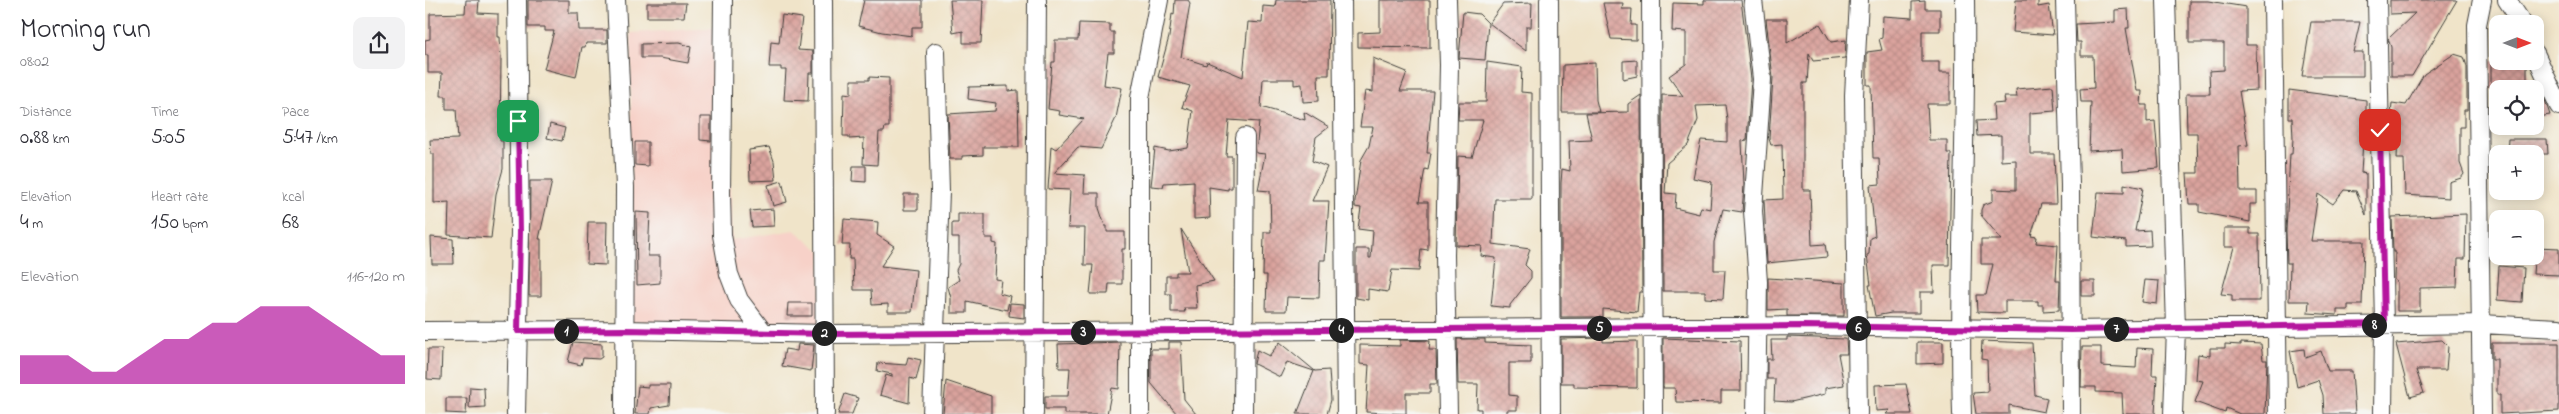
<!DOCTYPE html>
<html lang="en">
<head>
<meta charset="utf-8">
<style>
	body { margin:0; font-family:"Indie Flower",sans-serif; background:#f2f2f3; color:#2b2b33; height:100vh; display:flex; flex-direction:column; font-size:19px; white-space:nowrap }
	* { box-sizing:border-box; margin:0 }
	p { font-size:16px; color:#7c7c81 }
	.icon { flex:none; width:28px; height:28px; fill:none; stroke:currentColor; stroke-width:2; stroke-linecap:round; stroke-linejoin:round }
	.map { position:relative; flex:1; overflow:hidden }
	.side { display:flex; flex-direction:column; background:#fff; width:425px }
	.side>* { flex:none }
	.needle { width:32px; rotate:90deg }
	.buttons { position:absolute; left:2064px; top:15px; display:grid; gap:10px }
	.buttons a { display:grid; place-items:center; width:55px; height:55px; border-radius:10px; background:#fff; box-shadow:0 2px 12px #0003; font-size:25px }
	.pin { position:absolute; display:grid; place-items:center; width:42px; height:42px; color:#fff; margin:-21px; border-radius:10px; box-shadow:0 2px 8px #0006 }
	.km { position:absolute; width:25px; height:25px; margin:-12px; border-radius:50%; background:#222; color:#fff; font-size:14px; line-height:25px; text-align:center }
	.round { display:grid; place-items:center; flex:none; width:52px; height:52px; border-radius:10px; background:#f2f2f3 }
	.head { display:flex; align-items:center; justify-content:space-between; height:85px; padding:0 20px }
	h1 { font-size:28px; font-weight:600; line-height:38px }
	.stats { display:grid; grid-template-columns:repeat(3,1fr); gap:8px; height:85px; padding:5px 20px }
	.stats div { display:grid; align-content:center }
	.stats b { font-size:21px; font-weight:600 }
	.stats small { font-size:14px; font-weight:400 }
	.stats p { font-size:14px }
	.chart { height:140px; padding:10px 20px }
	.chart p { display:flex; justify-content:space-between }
	.chart svg { width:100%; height:90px; margin-top:5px; fill:#b5179e; opacity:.7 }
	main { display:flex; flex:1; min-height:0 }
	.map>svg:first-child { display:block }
	.built { fill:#f7d1c8 }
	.building { fill:url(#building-cross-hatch); fill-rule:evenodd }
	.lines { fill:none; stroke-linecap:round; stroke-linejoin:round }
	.minor-casing { stroke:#3c3a36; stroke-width:20 }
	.minor { stroke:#fff; stroke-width:18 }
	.route-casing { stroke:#fff; stroke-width:10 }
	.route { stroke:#b5179e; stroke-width:6 }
</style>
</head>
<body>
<main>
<section class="side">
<div class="head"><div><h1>Morning run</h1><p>08:02</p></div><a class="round"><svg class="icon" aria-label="share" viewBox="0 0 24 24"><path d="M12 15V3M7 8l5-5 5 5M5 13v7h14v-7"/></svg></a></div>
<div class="stats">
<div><p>Distance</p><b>0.88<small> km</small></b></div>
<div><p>Time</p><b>5:05</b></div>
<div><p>Pace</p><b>5:47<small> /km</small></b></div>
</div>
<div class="stats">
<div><p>Elevation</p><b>4<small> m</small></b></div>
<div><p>Heart rate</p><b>150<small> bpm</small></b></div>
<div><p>kcal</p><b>68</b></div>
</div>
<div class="chart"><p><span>Elevation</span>116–120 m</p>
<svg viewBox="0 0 160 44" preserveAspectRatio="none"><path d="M0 44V30L10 30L20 30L30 38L40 38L50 30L60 22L70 22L80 14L90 14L100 6L110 6L120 6L130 14L140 22L150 30L160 30V44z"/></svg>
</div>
</section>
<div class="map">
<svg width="2134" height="414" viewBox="0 0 2134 414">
	<defs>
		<pattern id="building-cross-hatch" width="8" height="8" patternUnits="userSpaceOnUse" patternTransform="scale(1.25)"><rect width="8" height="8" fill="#daa39d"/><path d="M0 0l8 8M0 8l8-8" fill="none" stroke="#ba8c87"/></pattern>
	</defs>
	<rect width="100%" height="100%" fill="#f6f6f2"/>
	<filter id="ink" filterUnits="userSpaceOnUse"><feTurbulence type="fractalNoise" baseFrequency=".02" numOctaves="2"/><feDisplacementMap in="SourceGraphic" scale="10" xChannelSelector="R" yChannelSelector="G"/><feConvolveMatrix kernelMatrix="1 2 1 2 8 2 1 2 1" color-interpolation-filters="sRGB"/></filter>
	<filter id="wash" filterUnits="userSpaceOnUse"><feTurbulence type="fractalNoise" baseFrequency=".0096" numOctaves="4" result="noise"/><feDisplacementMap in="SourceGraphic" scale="20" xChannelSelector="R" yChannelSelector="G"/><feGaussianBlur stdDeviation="1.12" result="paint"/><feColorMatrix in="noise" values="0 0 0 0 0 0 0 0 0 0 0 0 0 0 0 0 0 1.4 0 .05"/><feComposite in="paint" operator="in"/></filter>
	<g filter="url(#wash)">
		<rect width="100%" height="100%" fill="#f0e4c9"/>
		<path class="built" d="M303 27V144L307 240 369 230 396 251 395 326 206 322V33Z"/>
		<g id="blocks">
			<path class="building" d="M41 0H54L53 13 73 14V37H75L76 58 75 141H78V169L71 194 66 238 23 235 24 202 9 203V154H6L5 140 33 139 31 109H21V96H16L17 73H3V55H0V40L5 39V14L40 13Z
				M103 0H144V13H153L154 30H182V43H161L160 47H157L151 77 119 69 129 31H120V27H103Z
				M439 0H497V27H487V36L457 32 433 26Z
				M525 0H558L556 43H538V31L528 33Z
				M750 0H763L765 3 756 57 781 65 782 62 818 77 823 22 837 23 838 6 850 7 851 0H905L904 75H893L894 101 878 102 877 84 869 85V79H838L836 107 880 120 879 112 904 127 891 137 887 161 902 167 887 201H904L900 260H895L894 298 862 297 861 311H841L842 275H838L839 232H846L845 191 833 190 840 154 831 153 834 122 804 120 801 156H807V188H803V190L784 187 785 218 769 219V181L739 183 738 187 726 186 730 148 744 151 763 148 768 111 757 107 765 86 733 77 744 37 747 14 749 15Z
				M955 0H1005V48L933 47V33L955 32Z
				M1279 0H1316L1326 79 1322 140 1317 141 1319 185 1317 212 1298 209 1289 242V270H1300L1298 299 1280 298V291H1238L1237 95 1258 96 1244 76 1261 64V32L1247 31 1248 3 1279 4ZM1271 106 1300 105 1302 119V142L1276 140 1268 178 1287 182 1285 209 1276 207 1274 214 1250 208 1251 194 1240 193 1242 163 1263 145 1273 120Z
				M1591 0H1613V7L1624 5 1628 35 1588 32Z
				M1965 0H2032L1987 76H1966V47L1963 39 1990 13 1965 14Z
				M1500 1V9H1515V31H1497V62H1514V73H1525V104H1502L1504 140H1522V153H1526L1524 265H1508L1509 292H1495V313H1466L1450 316 1444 285H1446L1442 255 1444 254 1445 238 1450 236 1445 185 1455 184 1454 158H1448L1446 85H1442V52L1457 50 1454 39 1457 38 1458 16 1487 18V2Z
				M1764 1H1783L1821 7V45H1831L1832 90 1814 91 1823 145 1814 146 1815 191H1832V204H1825V222L1774 212V204H1764L1762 173H1773L1772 133H1762L1761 94H1785L1784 71 1799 70V43H1764Z
				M222 3H261L259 17H222Z
				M1107 3 1106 27H1101V51L1064 23 1078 4Z
				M1178 3H1198L1197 9H1207L1206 25H1211V40L1186 39Z
				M1703 9 1704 28H1701L1712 91H1717L1716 105H1722V122L1730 121 1734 168 1698 171 1697 149 1664 151 1666 102H1656L1655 89 1669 88 1668 56H1656V42H1652L1651 24 1690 22V10Z
				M1038 12 1054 14 1063 23 1060 60 1034 58Z
				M357 15 377 18 373 50 388 51V73H384L383 101 359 100 361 70H356V67H344L346 42 354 43Z
				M1341 19H1362V43L1395 24 1406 42 1421 40 1420 58 1388 61 1384 53 1382 83H1378V190H1385L1387 245 1400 244 1402 257 1342 263 1339 200 1358 199 1357 144 1346 145 1344 139 1348 78Z
				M1886 22H1935L1928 52H1938V76H1877Z
				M654 23 685 24V32H689V53H683L679 85 697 88 691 118 676 149 653 147 629 173 660 175 659 193H674V208L680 226H682V232H700V249H697V284H684L683 294H665L668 265H659L660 228H643L645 190 623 189 626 146 631 149 659 119 634 115 635 111 623 109 627 62H630V40H653Z
				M254 43 266 47 263 63 235 58H216V44Z
				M2029 54 2039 57 2042 67V110H2039V127H2035V163L2039 174 2036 178 2024 182V198L1980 195 1979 159H1972L1973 129 1965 128 1967 103 1981 105 1999 74Z
				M948 58 982 72 975 91H1008L1002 153H1006L1003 170 1000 169 994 202H1003V250L996 249 994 271 967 270 963 292 943 289V300L931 298V249H944V258H946L948 231 933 229 936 208 930 207V201L936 160 944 146 948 127H935L940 91 948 92Z
				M1212 60V76L1198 79V61Z
				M2066 61H2102V89H2066Z
				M1062 62 1097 67 1096 92 1107 93V199H1070L1068 244 1105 249 1100 265 1106 271V278L1085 305V308L1066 306 1071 258 1056 256 1057 246 1031 245 1033 156 1047 157 1058 120H1033L1034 102H1061Z
				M1170 63 1171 100 1174 112H1137L1138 65Z
				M444 77 464 78V127H460L459 132H454L452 165 438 164 439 138 424 139V136H418L419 93 426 94V80H444Z
				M583 86V91L593 90 594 147H558V155L537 156V159H525L523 114 570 111 571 103 543 99 544 87Z
				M1628 86 1630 111 1605 113V154H1629L1631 204H1616L1606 236 1612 237 1611 243 1633 245 1631 281H1635L1634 310 1618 311V305H1613V301H1580V313L1552 312 1551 295H1561L1568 264H1556V240H1577L1556 215V210L1558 205 1568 201V189L1591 190V160L1576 161V135L1552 136 1551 121 1569 120 1568 104 1580 103 1579 97H1592L1591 89Z
				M1864 90 1941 100V125L1940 140H1938L1936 173 1941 174V215L1931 191 1919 190 1908 204 1893 194 1886 241H1939L1937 305H1923V310H1912V315L1883 313 1884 301H1864L1865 263H1862L1861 231 1865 154H1867L1868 138 1867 118H1864Z
				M1216 95 1217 292H1214L1212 312 1178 309V317H1136V183L1137 169 1145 171 1144 141 1167 140 1161 113 1203 112V104Z
				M2120 100 2125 115 2112 117 2110 101Z
				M275 117H286V141L275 140Z
				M125 124 140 128 137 141 122 138Z
				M2083 139H2122L2123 154H2082Z
				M210 142H223V166L210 165Z
				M344 147 349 161 351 180 325 181 324 150Z
				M428 166H441V182L427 181Z
				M105 181H127L114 239H116V296H104Z
				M357 181 362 202 348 206 343 185Z
				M1699 184 1718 188 1710 231 1725 230 1726 246 1701 247V241L1668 237 1673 192 1699 193Z
				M479 194H493V210H479Z
				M348 209 349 226 327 227 325 211Z
				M211 212 225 213 223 256H235V283L212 285Z
				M533 214H560V238H568V243L572 244 570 279 576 280 574 293 585 296 582 310 542 301V313H526V298L523 287 534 280 531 270 534 264V238H527V223H533Z
				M2041 214 2040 259H2033L2032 287 1995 288V311H1972V282L1969 280 1970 252H1968L1967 217Z
				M419 219 453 222 452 235 469 246 456 266 491 270 487 312H463V304L447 305 446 290H429L428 259H424L425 245H417Z
				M163 222H182L181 265 162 264Z
				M1799 228H1825V234H1834L1835 301H1807V295L1796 294 1809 247H1799Z
				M756 229 789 281 770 285 772 308H759L760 312H746V294H741V276H751V272H763Z
				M6 237 28 239 29 264H7Z
				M2110 247 2134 248V275L2108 274Z
				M2074 266 2099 268 2097 302 2072 300Z
				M1343 278 1419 283V316H1362V309L1343 310Z
				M1720 280 1734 281 1732 304 1717 302Z
				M1656 281H1670V296H1656Z
				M363 303H387V316H362Z
				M585 303 599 304V318L584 316Z
				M1362 337 1421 339 1422 354H1413L1419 385 1400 388V394L1366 402 1349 401 1350 379H1342V359H1347L1346 340H1362Z
				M1178 338V342L1212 341V388L1149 387V383H1136V339Z
				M1238 338 1315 341 1316 391H1296V403L1251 402 1250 388H1238Z
				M1032 339H1060V343L1106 345V363H1084V395L1092 396V410H1082V414H1056V409H1052L1053 384H1033Z
				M975 340 1005 341 1004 350H1011L1012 384H1005V393H981V414L941 412 944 365 935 364V345L975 346Z
				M2017 340 2023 346 2021 370H1991L1999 393 1985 397 1971 344Z
				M1557 341 1607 343 1610 395 1622 398 1619 412 1584 405V414H1551L1548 393 1563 392 1562 360 1556 359Z
				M148 342 177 344V357L174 359 158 358 156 365 143 362Z
				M695 342 694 389 687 388 682 414H639V409H620V396H643L645 368H634L633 344Z
				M744 342H756L759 399 771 414H752L726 383V349H744Z
				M855 342 890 371 904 370 906 400 902 414H872L889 371 862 362 855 377 829 364 832 350 844 356Z
				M1492 342H1518V363L1492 364Z
				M1816 343 1836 344 1838 360H1842L1840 414H1815L1801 408 1800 413 1770 402 1778 381 1771 380 1773 354 1785 356V348H1800V344L1816 345Z
				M2067 343H2134V411L2075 414V395H2072V359H2067Z
				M373 344 389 345 386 371 357 366 360 349 372 351Z
				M1657 347H1676V366L1711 368 1712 348 1728 349 1727 375H1732L1730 414H1698L1697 393 1671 392V387H1656Z
				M3 349H17L16 380 2 379Z
				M1879 349 1880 357 1896 351 1903 371H1927L1930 414H1899L1898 395 1893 380 1872 387 1865 351Z
				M483 357 496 360 491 380 485 378 484 403 455 395 461 375 467 377V374L452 371 453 363 481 365Z
				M521 381 566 396V414H518Z
				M1481 384 1487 414H1461L1465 410 1451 411 1450 385Z
				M223 385H245L244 405 226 408 225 414H210L213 386 223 387Z
				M45 387 59 388 60 407 44 408Z
				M420 394 433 398 427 414H413Z
				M21 398H42L41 414 21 413Z"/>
		</g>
	</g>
	<g filter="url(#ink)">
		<use href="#blocks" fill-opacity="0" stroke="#3c3a36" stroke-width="1"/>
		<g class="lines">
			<g class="minor-casing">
				<path id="minor" d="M191 0 200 187 199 414
					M298 0 296 193 297 235 304 274 314 300 339 333
					M398 0 400 414
					M917 0 921 414
					M1022 0 1024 65 1020 255 1023 414
					M1124 0 1126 414
					M1226 0 1228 414
					M1328 0 1337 79 1328 211 1333 282 1331 414
					M1640 0 1645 185 1646 414
					M1741 0 1751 328 1748 414
					M1848 0 1853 414
					M1952 0 1959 324 1958 414
					M2082 0 2098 24
					M2110 53 2134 106
					M0 331 199 330 401 334 1378 326 1646 330 2056 324 2134 328
					M91 414 95 232 92 0
					M507 414 515 191 511 52
					M609 414 612 0
					M715 414V98L734 0
					M818 414 820 137
					M1433 414 1429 95 1434 0
					M1537 414C1533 276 1542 138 1540 0
					M2057 414 2052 25 2057 0"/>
			</g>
			<use href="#minor" class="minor"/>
		</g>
	</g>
	<g class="lines" filter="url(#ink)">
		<g class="route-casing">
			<path id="route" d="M93 121 95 232 93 331 200 330 402 334 1378 326 1646 330 1959 324 1955 130"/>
		</g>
		<use href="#route" class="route"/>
	</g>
</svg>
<div class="buttons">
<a><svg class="needle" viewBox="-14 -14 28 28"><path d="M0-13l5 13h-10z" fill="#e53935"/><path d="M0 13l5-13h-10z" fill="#7c7c81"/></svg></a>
<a><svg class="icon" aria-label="locate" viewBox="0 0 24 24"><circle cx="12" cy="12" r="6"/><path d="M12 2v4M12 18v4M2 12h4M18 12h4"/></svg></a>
<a>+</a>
<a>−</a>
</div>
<div class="pin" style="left:93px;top:121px;background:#1e9e55"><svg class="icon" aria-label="arrive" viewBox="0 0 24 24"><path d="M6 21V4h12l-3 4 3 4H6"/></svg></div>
<div class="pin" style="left:1955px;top:130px;background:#d93025"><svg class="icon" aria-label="check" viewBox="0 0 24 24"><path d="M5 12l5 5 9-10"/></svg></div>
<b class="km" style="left:141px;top:331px">1</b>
<b class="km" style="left:399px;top:333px">2</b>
<b class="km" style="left:658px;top:332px">3</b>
<b class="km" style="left:916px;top:330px">4</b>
<b class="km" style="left:1174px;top:328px">5</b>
<b class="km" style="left:1433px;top:328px">6</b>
<b class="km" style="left:1691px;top:329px">7</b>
<b class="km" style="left:1949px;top:325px">8</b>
</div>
</main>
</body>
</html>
